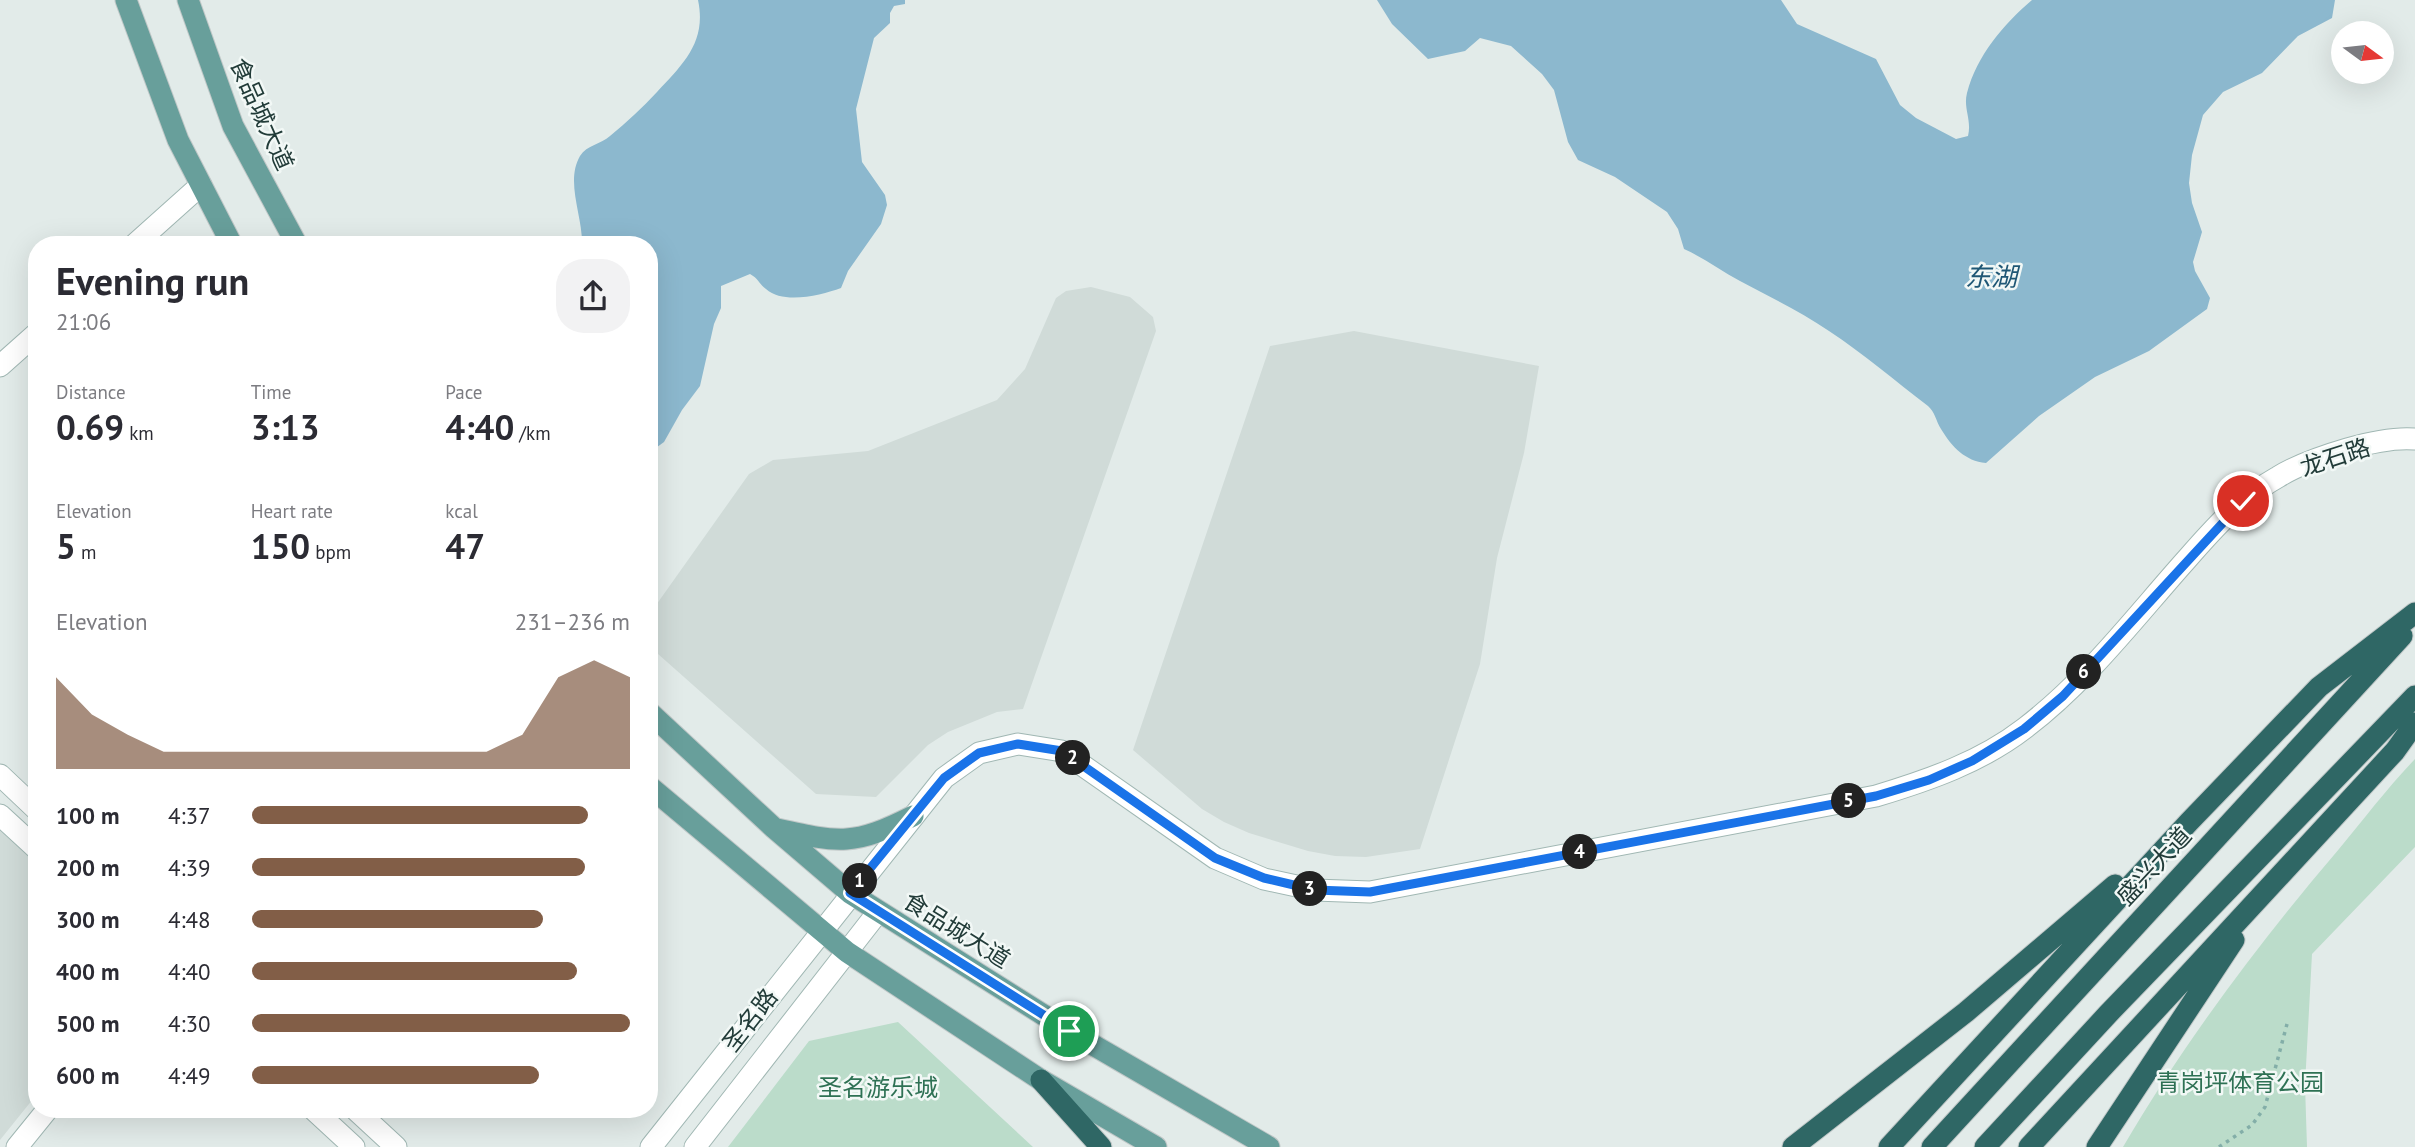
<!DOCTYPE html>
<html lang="en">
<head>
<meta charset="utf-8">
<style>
	body { margin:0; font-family:"PT Sans","Noto Sans SC",sans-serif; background:#f2f2f3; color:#2b2b33; height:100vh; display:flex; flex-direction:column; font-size:26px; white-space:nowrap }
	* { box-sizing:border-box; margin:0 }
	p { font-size:23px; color:#7c7c81 }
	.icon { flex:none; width:38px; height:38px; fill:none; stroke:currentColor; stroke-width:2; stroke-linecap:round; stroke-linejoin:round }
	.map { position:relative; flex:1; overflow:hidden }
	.panel { position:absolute; left:28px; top:236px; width:630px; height:882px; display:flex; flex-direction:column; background:#fff; border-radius:28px; box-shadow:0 7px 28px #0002 }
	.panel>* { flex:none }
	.needle { width:46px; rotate:105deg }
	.fabs { position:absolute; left:2331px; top:21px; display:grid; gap:14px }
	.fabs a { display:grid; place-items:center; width:63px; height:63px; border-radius:50%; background:#fff; box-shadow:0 7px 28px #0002; font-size:35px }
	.pin { position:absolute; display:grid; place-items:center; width:60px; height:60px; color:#fff; margin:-30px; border:4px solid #fff; border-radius:50%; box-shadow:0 2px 7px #0007 }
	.km { position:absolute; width:35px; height:35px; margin:-18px; border-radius:50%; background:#222; color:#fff; font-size:19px; line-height:35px; text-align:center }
	.round { display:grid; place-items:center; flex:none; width:74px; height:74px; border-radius:28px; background:#f2f2f3 }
	.head { display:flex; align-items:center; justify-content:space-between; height:119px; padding:0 28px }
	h1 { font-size:38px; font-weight:700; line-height:52px }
	.stats { display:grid; grid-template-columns:repeat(3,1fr); gap:10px; height:119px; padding:7px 28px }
	.stats div { display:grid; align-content:center }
	.stats b { font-size:35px; font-weight:700 }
	.stats small { font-size:19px; font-weight:400 }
	.stats p { font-size:19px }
	.chart { height:196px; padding:14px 28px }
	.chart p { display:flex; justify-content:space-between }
	.chart svg { width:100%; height:126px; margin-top:7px; fill:#825e47; opacity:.7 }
	ul { padding:0 28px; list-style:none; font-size:23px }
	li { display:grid; grid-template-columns:112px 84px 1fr; align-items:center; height:52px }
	li i { height:18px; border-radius:9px; background:#825e47 }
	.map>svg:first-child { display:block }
	.built { fill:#d0dbd8 }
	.green { fill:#bbdcca }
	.water { fill:#8cb8ce }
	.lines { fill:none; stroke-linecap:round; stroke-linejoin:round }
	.secondary-casing { stroke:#a0b7b3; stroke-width:23 }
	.primary-casing { stroke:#c1c8c8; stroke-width:23 }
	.highway-casing { stroke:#c1c8c8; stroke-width:23 }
	.path { stroke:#83aea8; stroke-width:3.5; stroke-dasharray:3.5 5; stroke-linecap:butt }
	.secondary { stroke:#fff; stroke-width:21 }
	.primary { stroke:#689f9b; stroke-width:21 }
	.highway { stroke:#2f6765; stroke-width:21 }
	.route-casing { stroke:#fff; stroke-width:14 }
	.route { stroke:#1a73e8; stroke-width:9 }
	.labels { text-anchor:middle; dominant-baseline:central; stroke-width:5; stroke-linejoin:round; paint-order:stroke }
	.street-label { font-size:24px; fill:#223c39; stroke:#f2f8f6 }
	.park-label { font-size:24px; fill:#2e7154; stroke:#f2f8f6 }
	.water-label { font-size:26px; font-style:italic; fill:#1f5775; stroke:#f2f8f6 }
</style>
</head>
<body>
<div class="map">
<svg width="2415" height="1147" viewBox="0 0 2415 1147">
	<rect width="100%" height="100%" fill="#e2ebe9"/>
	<path class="built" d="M1091 287 1130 297 1153 317 1156 331 1023 709 997 712 948 732 928 745 876 797 816 794 649 646V615L749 474 773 460 868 451 997 400 1025 369 1056 298 1066 291Z
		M1354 331 1539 366 1524 453 1497 558 1480 664 1420 849 1366 857 1335 856 1308 851 1249 833 1224 822 1202 809 1133 750 1270 346Z
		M0 828 37 862V1094L0 1140Z"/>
	<path class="green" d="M2415 759V847L2312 954 2305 1085 2307 1147H2123C2185 1041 2259 943 2339 849 2364 819 2388 787 2415 759Z
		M898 1022 1033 1147H728L809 1041Z"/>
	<path class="water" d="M698 0H905V4L894 6 890 13V23L874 38 856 109 862 162 885 195 887 205 881 224 848 271 841 288C821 295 784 305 766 289 759 284 759 279 750 274L721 286V308L714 324 700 386 682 410 664 442 649 453V245H582C583 216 565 182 580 156 587 145 601 144 610 136 627 122 642 108 657 92 683 64 707 42 698 0Z
		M1377 0H1781L1797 24 1876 59 1900 105 1916 118 1956 139 1968 136C1972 120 1963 108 1967 93 1977 55 2003 25 2032 0H2335L2332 18 2298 36 2262 73 2223 92 2203 115 2192 155 2189 183 2192 203 2202 232 2193 262 2195 271 2210 298 2207 309 2149 351 2095 377 2039 416 1986 463C1965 461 1952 447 1941 429 1936 421 1935 412 1928 406 1895 381 1864 354 1829 331 1801 312 1770 297 1740 281 1721 271 1704 258 1684 249L1678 229 1667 212 1615 177 1578 160 1568 142 1554 90 1542 74 1511 46 1480 38 1465 51 1428 59 1392 24Z"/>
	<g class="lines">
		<g class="secondary-casing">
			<path id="secondary" d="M134 245 201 185
				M0 366 37 333
				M0 775 37 810
				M0 815 37 849
				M314 1110 354 1147
				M356 1110 396 1147
				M17 1147 47 1110
				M651 1147 944 778 979 753 1018 744 1062 751 1215 858 1264 879 1315 890 1370 892 1876 796C1929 780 1981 762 2025 728 2087 681 2136 616 2187 559 2214 528 2242 497 2278 477 2299 464 2323 456 2347 449 2368 443 2393 437 2415 439
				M695 1147 878 912"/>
		</g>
		<g class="primary-casing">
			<path id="primary" d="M126 0 178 140 232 245
				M188 0 233 126 297 245
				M649 712 774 828 850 893 1069 1031 1269 1147
				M649 786 847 952 1041 1080 1156 1147
				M777 829C840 843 854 846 913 816"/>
		</g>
		<g class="highway-casing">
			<path id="highway" d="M1041 1080 1101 1147
				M1793 1147 1966 1012 2115 885
				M1889 1147 2189 822 2319 687 2415 613
				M1932 1147 2402 636
				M1985 1147 2108 1014 2415 696
				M2029 1147 2395 751 2415 723
				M2097 1147 2234 940"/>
		</g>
		<path class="path" d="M2219 1147 2252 1125 2265 1107 2287 1024"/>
		<use href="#secondary" class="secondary"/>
		<use href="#primary" class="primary"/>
		<use href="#highway" class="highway"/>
	</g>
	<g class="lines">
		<g class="route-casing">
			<path id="route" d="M1069 1031 850 893 944 778 979 753 1018 744 1062 751 1215 858 1264 878 1315 890 1370 892 1876 796 1929 780 1972 761 2024 729 2063 696 2243 501"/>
		</g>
		<use href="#route" class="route"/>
	</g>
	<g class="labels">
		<g class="street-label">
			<text transform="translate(262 114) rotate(66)">食品城大道</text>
			<text transform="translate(2335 457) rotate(-18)">龙石路</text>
			<text transform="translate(2154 866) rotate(-47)">盛兴大道</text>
			<text transform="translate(957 930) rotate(32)">食品城大道</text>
			<text transform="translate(750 1020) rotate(-52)">圣名路</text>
		</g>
		<g class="park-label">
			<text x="2240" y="1082">青岗坪体育公园</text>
			<text x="878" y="1087">圣名游乐城</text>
		</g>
		<g class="water-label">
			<text x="1991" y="276">东湖</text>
		</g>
	</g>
</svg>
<div class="fabs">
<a><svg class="needle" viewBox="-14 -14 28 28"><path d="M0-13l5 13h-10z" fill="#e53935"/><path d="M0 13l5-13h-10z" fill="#7c7c81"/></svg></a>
</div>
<div class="pin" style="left:1069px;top:1031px;background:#1e9e55"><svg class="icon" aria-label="arrive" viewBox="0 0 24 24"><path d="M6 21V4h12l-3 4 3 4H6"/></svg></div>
<div class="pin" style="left:2243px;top:501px;background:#d93025"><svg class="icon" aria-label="check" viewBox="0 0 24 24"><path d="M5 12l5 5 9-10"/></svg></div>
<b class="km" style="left:860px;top:881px">1</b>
<b class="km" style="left:1073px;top:758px">2</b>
<b class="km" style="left:1310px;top:889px">3</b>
<b class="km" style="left:1580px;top:852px">4</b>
<b class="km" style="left:1849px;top:801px">5</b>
<b class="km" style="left:2084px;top:672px">6</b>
<section class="panel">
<div class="head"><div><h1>Evening run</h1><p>21:06</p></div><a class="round"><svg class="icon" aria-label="share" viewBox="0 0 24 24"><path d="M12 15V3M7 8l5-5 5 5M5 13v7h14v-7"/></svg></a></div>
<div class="stats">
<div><p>Distance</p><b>0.69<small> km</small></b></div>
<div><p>Time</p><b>3:13</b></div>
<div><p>Pace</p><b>4:40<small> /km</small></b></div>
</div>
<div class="stats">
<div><p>Elevation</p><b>5<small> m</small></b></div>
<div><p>Heart rate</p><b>150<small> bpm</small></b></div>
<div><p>kcal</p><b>47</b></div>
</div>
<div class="chart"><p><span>Elevation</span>231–236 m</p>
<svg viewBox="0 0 160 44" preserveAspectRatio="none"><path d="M0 44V12L10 25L20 32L30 38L40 38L50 38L60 38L70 38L80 38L90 38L100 38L110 38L120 38L130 32L140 12L150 6L160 12V44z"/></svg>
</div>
<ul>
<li><b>100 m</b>4:37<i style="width:89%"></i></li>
<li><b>200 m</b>4:39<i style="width:88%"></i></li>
<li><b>300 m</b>4:48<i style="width:77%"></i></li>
<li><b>400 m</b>4:40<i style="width:86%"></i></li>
<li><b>500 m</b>4:30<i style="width:100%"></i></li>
<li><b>600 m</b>4:49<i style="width:76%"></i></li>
</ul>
</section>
</div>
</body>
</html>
